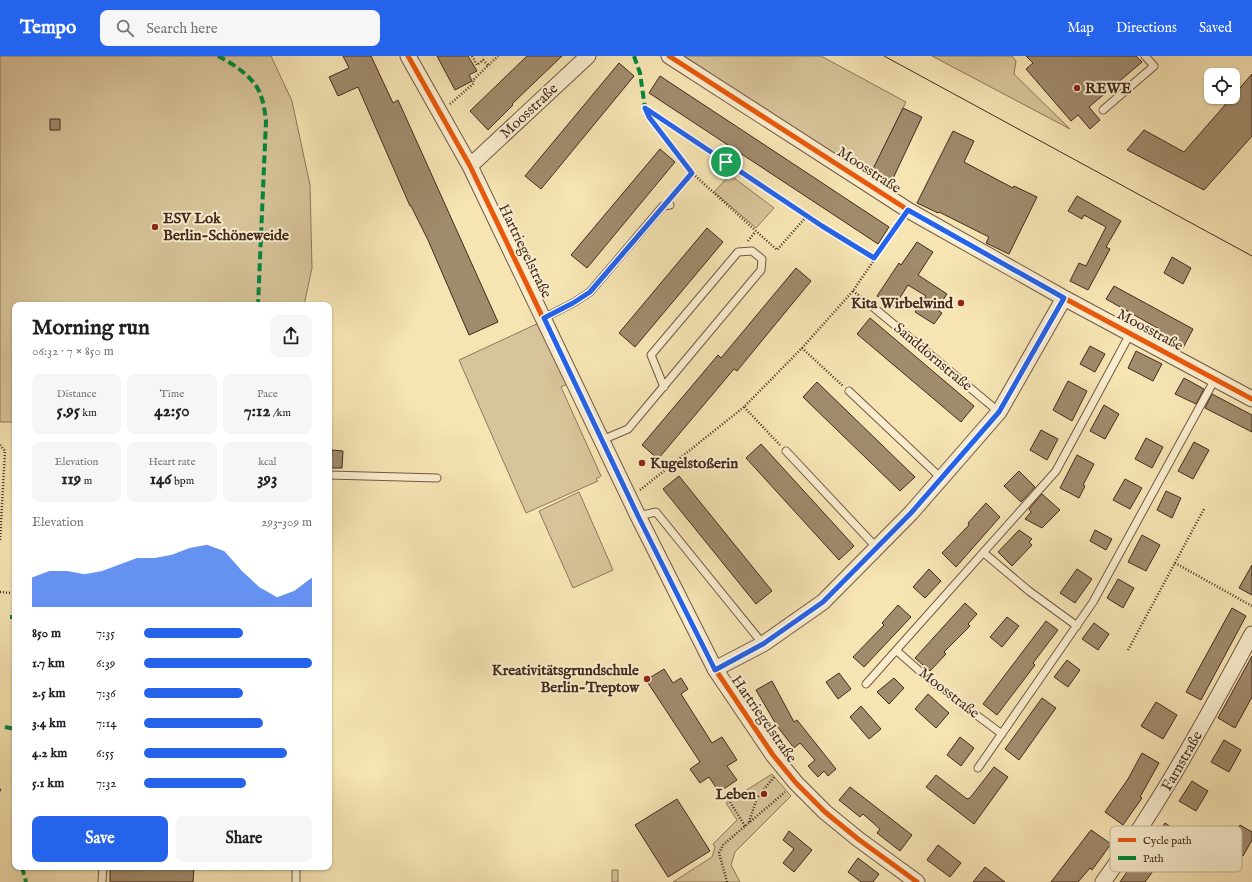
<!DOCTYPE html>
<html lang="en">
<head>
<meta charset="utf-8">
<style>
	body { margin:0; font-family:"IM FELL English",serif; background:#f6f6f6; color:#202124; height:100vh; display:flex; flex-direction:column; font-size:15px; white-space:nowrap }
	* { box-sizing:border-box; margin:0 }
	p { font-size:13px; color:#757577 }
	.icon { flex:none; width:22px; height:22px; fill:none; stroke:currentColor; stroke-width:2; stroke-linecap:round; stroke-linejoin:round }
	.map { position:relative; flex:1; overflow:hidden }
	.details { position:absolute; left:12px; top:246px; width:320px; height:568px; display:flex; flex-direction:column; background:#fff; border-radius:8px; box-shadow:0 1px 3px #0004 }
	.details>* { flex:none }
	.controls { position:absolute; left:1204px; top:12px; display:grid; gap:8px }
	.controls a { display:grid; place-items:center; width:36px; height:36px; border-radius:8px; background:#fff; box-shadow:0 1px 3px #0004; font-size:20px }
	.pin { position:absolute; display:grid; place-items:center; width:34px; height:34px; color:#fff; margin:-17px; border:2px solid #fff; border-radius:50%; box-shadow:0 1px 4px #0007 }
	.round { display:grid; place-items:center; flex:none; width:42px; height:42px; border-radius:8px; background:#f6f6f6 }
	.overview { display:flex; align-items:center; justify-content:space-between; height:68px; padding:0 20px }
	h1 { font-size:22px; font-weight:800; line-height:30px }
	.figures { display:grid; grid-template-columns:repeat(3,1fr); gap:6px; height:68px; padding:4px 20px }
	.figures div { display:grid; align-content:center; border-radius:8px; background:#f6f6f6; text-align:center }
	.figures b { font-size:17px; font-weight:800 }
	.figures small { font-size:11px; font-weight:400 }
	.figures p { font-size:11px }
	.chart { height:112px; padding:8px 20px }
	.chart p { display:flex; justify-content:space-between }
	.chart svg { width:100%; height:72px; margin-top:4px; fill:#2563eb; opacity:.7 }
	.cta { display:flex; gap:8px; margin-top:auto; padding:8px 20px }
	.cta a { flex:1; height:46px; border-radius:8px; background:#2563eb; color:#fff; font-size:16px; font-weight:800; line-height:46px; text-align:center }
	.cta a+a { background:#f6f6f6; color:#202124 }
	ul { padding:0 20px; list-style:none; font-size:13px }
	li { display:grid; grid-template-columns:64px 48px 1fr; align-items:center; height:30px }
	li i { height:10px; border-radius:5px; background:#2563eb }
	header { display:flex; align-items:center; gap:24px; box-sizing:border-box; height:56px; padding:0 20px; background:#2563eb; color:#fff }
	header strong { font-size:19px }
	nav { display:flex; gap:22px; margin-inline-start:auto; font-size:14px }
	.search { width:280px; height:36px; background:#f6f6f6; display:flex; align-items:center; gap:10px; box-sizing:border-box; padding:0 14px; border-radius:8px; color:#757577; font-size:15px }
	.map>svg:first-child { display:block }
	.green { fill:#d8c49a; stroke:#8e775c }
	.building { fill:#a08b6c; stroke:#432a1f }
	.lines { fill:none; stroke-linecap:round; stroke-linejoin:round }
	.lane-casing { stroke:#705844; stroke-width:9 }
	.street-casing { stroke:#705844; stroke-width:17 }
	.path { stroke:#432a1f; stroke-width:2.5; stroke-dasharray:1 2; stroke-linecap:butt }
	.lane { stroke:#f9edce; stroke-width:7 }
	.street { stroke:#f9edce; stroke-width:15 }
	.tram { stroke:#432a1f; stroke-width:1 }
	.quiet { stroke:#00873e; stroke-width:4; stroke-dasharray:8 4; stroke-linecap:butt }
	.cycleway-casing { stroke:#f9edce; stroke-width:8 }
	.cycleway { stroke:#e8590c; stroke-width:5 }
	.route-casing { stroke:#fff; stroke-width:8 }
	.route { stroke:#2563eb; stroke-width:5 }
	.poi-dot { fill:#8f2418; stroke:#f9edce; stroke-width:1.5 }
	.labels { text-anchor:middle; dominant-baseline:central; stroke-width:4; stroke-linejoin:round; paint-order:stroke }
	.poi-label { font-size:15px; font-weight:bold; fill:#432a1f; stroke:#f9edce; text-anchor:start }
	.street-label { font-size:15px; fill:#432a1f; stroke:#f9edce }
	.key { fill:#f9edce; stroke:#c2b29a; stroke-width:1 }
	.key-label { font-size:11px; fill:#432a1f }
</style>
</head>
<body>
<header>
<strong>Tempo</strong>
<div class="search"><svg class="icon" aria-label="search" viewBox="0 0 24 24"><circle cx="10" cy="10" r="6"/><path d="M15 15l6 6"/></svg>Search here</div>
<nav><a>Map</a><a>Directions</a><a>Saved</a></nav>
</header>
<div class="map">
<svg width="1252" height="826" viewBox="0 0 1252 826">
	<rect width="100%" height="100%" fill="#f6e4b3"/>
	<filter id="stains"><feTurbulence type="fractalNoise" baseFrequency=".005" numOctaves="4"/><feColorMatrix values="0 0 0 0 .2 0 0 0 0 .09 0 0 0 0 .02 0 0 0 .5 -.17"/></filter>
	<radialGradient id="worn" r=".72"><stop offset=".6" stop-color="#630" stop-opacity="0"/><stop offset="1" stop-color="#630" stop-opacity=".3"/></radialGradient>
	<path class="green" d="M0 0H271L292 45 310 129 312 212 304 249H15V366H0Z
		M684 0H821L906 46 869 122Z
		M932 0H1012L1016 5 1014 18 1070 73Z
		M730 119 774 152 756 172 714 136Z
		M541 266 569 327 561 331 601 420 596 423 598 425 526 457 459 304Z
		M579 436 613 514 573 532 539 455Z
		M772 718 791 740 735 796 731 809 740 826H673L712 801 715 791 713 788 737 764 726 747Z
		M612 814H618V826H612Z"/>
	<path class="building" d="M343 0H371L393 47 398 44 498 266 469 279 428 184 411 150H410L358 31 338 40 329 21 349 12Z
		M437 0H468L477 15 469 19 472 25 455 34Z
		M527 0H562L512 48 513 49 488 74 470 55Z
		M1026 0H1136L1142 6 1089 51 1100 64 1090 73 1078 59 1071 65 1026 13 1033 7Z
		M619 7 634 20 541 133 525 120Z
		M1252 18V80L1204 134 1127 94 1144 74 1184 96Z
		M660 20 889 171 878 188 649 37Z
		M903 52 922 61 889 131 870 119Z
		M50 63H60V74H50Z
		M953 75 974 85 964 106 1013 132 1014 130 1037 141 1009 198 986 187 989 181 939 156 938 157 917 147Z
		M660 93 675 106 587 212 571 199Z
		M1077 140 1121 165 1106 191 1110 193 1088 234 1070 225 1079 207 1086 210 1106 171 1084 159 1082 163 1068 155Z
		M707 172 723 186 635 291 619 277Z
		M917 186 933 196 918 219 947 238 940 248 943 249 939 255 942 257 934 268 915 256 926 240 908 229 894 251 877 240 899 207 901 209Z
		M1172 201 1191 212 1183 228 1164 217Z
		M796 212 811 225 737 315 734 313 658 403 642 389 718 299 721 302Z
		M1114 230 1193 273 1183 292 1158 276 1159 273 1106 243Z
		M870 262 974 350 961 366 857 278Z
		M1090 290 1105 298 1095 316 1080 308Z
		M1136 295 1162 308 1153 325 1128 312Z
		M1184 322 1204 333 1196 348 1175 338Z
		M1068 325 1087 335 1072 365 1053 354Z
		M817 326 915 421 900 435 803 341Z
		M1212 338 1252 359V376L1205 352Z
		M1104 349 1119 358 1105 383 1090 375Z
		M1041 374 1058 383 1047 404 1030 394Z
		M1146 382 1163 391 1152 412 1135 403Z
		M1194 386 1209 394 1193 423 1178 415Z
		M761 388 854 490 839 504 746 402Z
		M332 394 343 395 342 412H331Z
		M1077 399 1094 408 1083 429 1085 430 1079 442 1060 432Z
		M1019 415 1035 431 1021 446 1004 430Z
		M679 420 772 535 756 548 663 433Z
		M1125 423 1142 432 1130 453 1113 444Z
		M1166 435 1181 442 1172 462 1157 454Z
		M1042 438 1060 454 1042 472 1025 463 1031 456 1029 453Z
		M986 447 1000 461 956 511 942 497 969 469 968 467Z
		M1019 474 1032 483 1029 486 1032 489 1012 510 998 496Z
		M1095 474 1112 483 1106 494 1090 485Z
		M1142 479 1160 489 1146 515 1128 506Z
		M1252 509V539L1239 532Z
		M929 513 941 525 925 542 913 531Z
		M1077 513 1092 523 1075 547 1060 537Z
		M1118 523 1134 532 1123 552 1107 542Z
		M965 547 977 558 968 568 970 570 944 596 946 598 930 615 915 602Z
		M898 549 911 561 864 611 853 601 884 569 882 567Z
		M1232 552 1246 560 1201 644 1186 636Z
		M1007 561 1019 570 1002 591 990 581Z
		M1046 565 1058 574 1033 607 1035 609 997 659 983 648Z
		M1094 567 1109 578 1098 594 1082 583Z
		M1252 600V641L1235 672 1218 662Z
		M1067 604 1080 614 1068 631 1054 621Z
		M664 613 673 627 681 622 688 633 681 638 712 687 722 681 737 704 727 710 737 724 719 736 709 721 700 727 690 713 700 706 646 624Z
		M839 617 851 633 838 643 826 626Z
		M894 622 904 632 889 648 877 636Z
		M772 625 794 666 797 664 836 713 828 720 824 715 818 721 808 710 815 704 800 687 794 692 777 670 756 634Z
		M928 638 949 657 936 672 915 653Z
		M1042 642 1056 652 1019 704 1005 693Z
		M1156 646 1177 659 1163 683 1141 670Z
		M861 650 881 673 869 683 850 661Z
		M960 681 974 692 961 710 947 699Z
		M1224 684 1241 694 1229 716 1211 706Z
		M1142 697 1159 707 1140 741 1142 742 1123 769 1105 756 1128 723Z
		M994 711 1008 721 974 768 926 731 936 719 967 743 970 742Z
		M1192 725 1208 735 1196 755 1179 745Z
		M850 731 912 779 900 795 877 777 880 773 863 758 860 761 839 744Z
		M677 743 710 795 668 821 635 769Z
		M1165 767 1181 778 1169 797 1167 796 1145 826H1120L1138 800 1141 802Z
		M1240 769 1252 776V784L1243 800 1227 790Z
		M1091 774 1111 788 1092 814 1090 812 1078 826H1051Z
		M789 775 812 794 794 816 783 807 794 793 783 784Z
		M938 789 961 807 950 821 927 804Z
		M858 802 879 818 873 826H861L848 816Z
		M110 811H194L193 826H110Z
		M985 811 1005 826H973Z"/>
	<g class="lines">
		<g class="lane-casing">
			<path id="lane" d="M1103 54 1154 10 1145 0
				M867 246 999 356
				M544 262 573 247 590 236 663 150 670 149
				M849 335 941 422
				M602 384 628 373 761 214 762 203 752 195 738 196 651 299 664 331
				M786 395 877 492
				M329 419 437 422
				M638 460 656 456 763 588
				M984 497 1029 535 1077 570
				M897 595 932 626 1002 678
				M866 628 1056 415 1130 278
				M978 712 1093 546 1215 323
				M102 826 103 811
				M296 826V811"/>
		</g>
		<g class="street-casing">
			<path id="street" d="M408 0 470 110 638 460 715 613 773 699 796 727 825 756 858 783 917 826
				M669 0 908 154 1064 242 1252 343
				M470 110 588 0
				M715 613 763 588 823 546 911 457 999 356 1064 242
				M1103 826C1160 748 1206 663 1252 578"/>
		</g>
		<path class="path" d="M472 0 477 9 483 4 488 9
			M450 48 474 27 473 24 498 0
			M645 52 822 170 874 202
			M645 53 649 61 692 117 777 194 807 160
			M672 139 692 117
			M748 185 755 176
			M853 235 861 241
			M802 292 843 330
			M0 389 5 395 0 485
			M780 389 744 351 802 292 853 235 901 164
			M640 434 744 351
			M1175 507 1252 550
			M0 536 11 537
			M1128 594 1204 453
			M0 734H1
			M727 741 745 770
			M749 766 757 742 774 721
			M727 826 719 797 723 789 785 736"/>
		<use href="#lane" class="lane"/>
		<use href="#street" class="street"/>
		<path class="tram" d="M884 0 1252 200"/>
		<path class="quiet" d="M218 0C234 8 256 23 261 40 264 48 265 57 266 65L258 249
			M634 0 640 17 645 52
			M10 561H15
			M5 671 15 673
			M22 811 26 826"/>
		<g class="cycleway-casing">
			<path id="cycleway" d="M408 0 470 110 638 460 715 613 773 699 796 727 825 756 858 783 917 826
				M669 0 908 154 1064 242 1252 343"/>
		</g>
		<use href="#cycleway" class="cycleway"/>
	</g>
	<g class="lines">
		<g class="route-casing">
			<path id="route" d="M645 52 822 170 874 202 908 154 1064 242 999 356 911 457 823 546 763 588 715 614 638 460 544 262 573 247 590 236 692 117 649 61Z"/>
		</g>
		<use href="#route" class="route"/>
	</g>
	<g class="poi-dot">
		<circle cx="1077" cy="32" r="4"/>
		<circle cx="155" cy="171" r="4"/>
		<circle cx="961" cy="247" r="4"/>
		<circle cx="642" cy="407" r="4"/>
		<circle cx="647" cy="623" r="4"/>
		<circle cx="764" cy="738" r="4"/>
	</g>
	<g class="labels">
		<g class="poi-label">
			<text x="1085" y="32">REWE</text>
			<text x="163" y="162">ESV Lok<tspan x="163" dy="17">Berlin-Schöneweide</tspan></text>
			<text x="953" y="247" text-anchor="end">Kita Wirbelwind</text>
			<text x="650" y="407">Kugelstoßerin</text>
			<text x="639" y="614" text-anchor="end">Kreativitätsgrundschule<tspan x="639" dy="17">Berlin-Treptow</tspan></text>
			<text x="756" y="738" text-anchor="end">Leben</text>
		</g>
		<g class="street-label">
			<text transform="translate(529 55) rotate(-43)">Moosstraße</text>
			<text transform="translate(869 114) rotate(33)">Moosstraße</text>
			<text transform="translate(525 195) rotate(64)">Hartriegelstraße</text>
			<text transform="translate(1150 274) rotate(28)">Moosstraße</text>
			<text transform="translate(933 301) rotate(40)">Sanddornstraße</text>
			<text transform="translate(949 637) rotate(38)">Moosstraße</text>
			<text transform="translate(764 663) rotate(55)">Hartriegelstraße</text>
			<text transform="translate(1182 705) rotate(-60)">Farnstraße</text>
		</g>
	</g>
	<rect x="1110" y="770" width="132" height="46" rx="6" class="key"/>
	<rect x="1118" y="782" width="18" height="4" fill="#e8590c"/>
	<rect x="1118" y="800" width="18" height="4" fill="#00873e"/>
	<g class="key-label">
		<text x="1143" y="788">Cycle path</text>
		<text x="1143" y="806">Path</text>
	</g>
	<rect width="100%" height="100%" filter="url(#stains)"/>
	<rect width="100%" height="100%" fill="url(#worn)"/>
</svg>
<div class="controls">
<a><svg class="icon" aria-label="locate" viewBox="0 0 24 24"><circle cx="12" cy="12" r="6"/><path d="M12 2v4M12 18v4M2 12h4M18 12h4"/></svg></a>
</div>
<div class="pin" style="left:726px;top:106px;background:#1e9e55"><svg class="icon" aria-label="arrive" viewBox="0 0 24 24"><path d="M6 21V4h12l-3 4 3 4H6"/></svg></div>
<section class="details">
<div class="overview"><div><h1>Morning run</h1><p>06:32 · 7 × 850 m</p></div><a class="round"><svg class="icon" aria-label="share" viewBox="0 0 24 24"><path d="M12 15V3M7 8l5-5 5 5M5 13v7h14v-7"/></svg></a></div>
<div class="figures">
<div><p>Distance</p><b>5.95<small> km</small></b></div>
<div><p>Time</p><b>42:50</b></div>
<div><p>Pace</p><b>7:12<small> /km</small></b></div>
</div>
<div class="figures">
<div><p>Elevation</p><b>119<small> m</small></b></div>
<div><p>Heart rate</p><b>146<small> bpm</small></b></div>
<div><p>kcal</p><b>393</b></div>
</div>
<div class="chart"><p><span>Elevation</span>293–309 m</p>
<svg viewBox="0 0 160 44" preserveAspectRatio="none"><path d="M0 44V26L10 22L20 22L30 24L40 22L50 18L60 14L70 14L80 12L90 8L100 6L110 10L120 22L130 32L140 38L150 34L160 26V44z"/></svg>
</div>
<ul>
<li><b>850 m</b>7:35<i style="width:59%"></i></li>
<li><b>1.7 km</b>6:39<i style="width:100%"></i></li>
<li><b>2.5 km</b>7:36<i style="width:59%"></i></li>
<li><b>3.4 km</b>7:14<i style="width:71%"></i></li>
<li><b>4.2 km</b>6:55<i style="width:85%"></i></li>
<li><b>5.1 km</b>7:32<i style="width:61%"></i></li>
</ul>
<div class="cta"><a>Save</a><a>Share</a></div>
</section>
</div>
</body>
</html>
